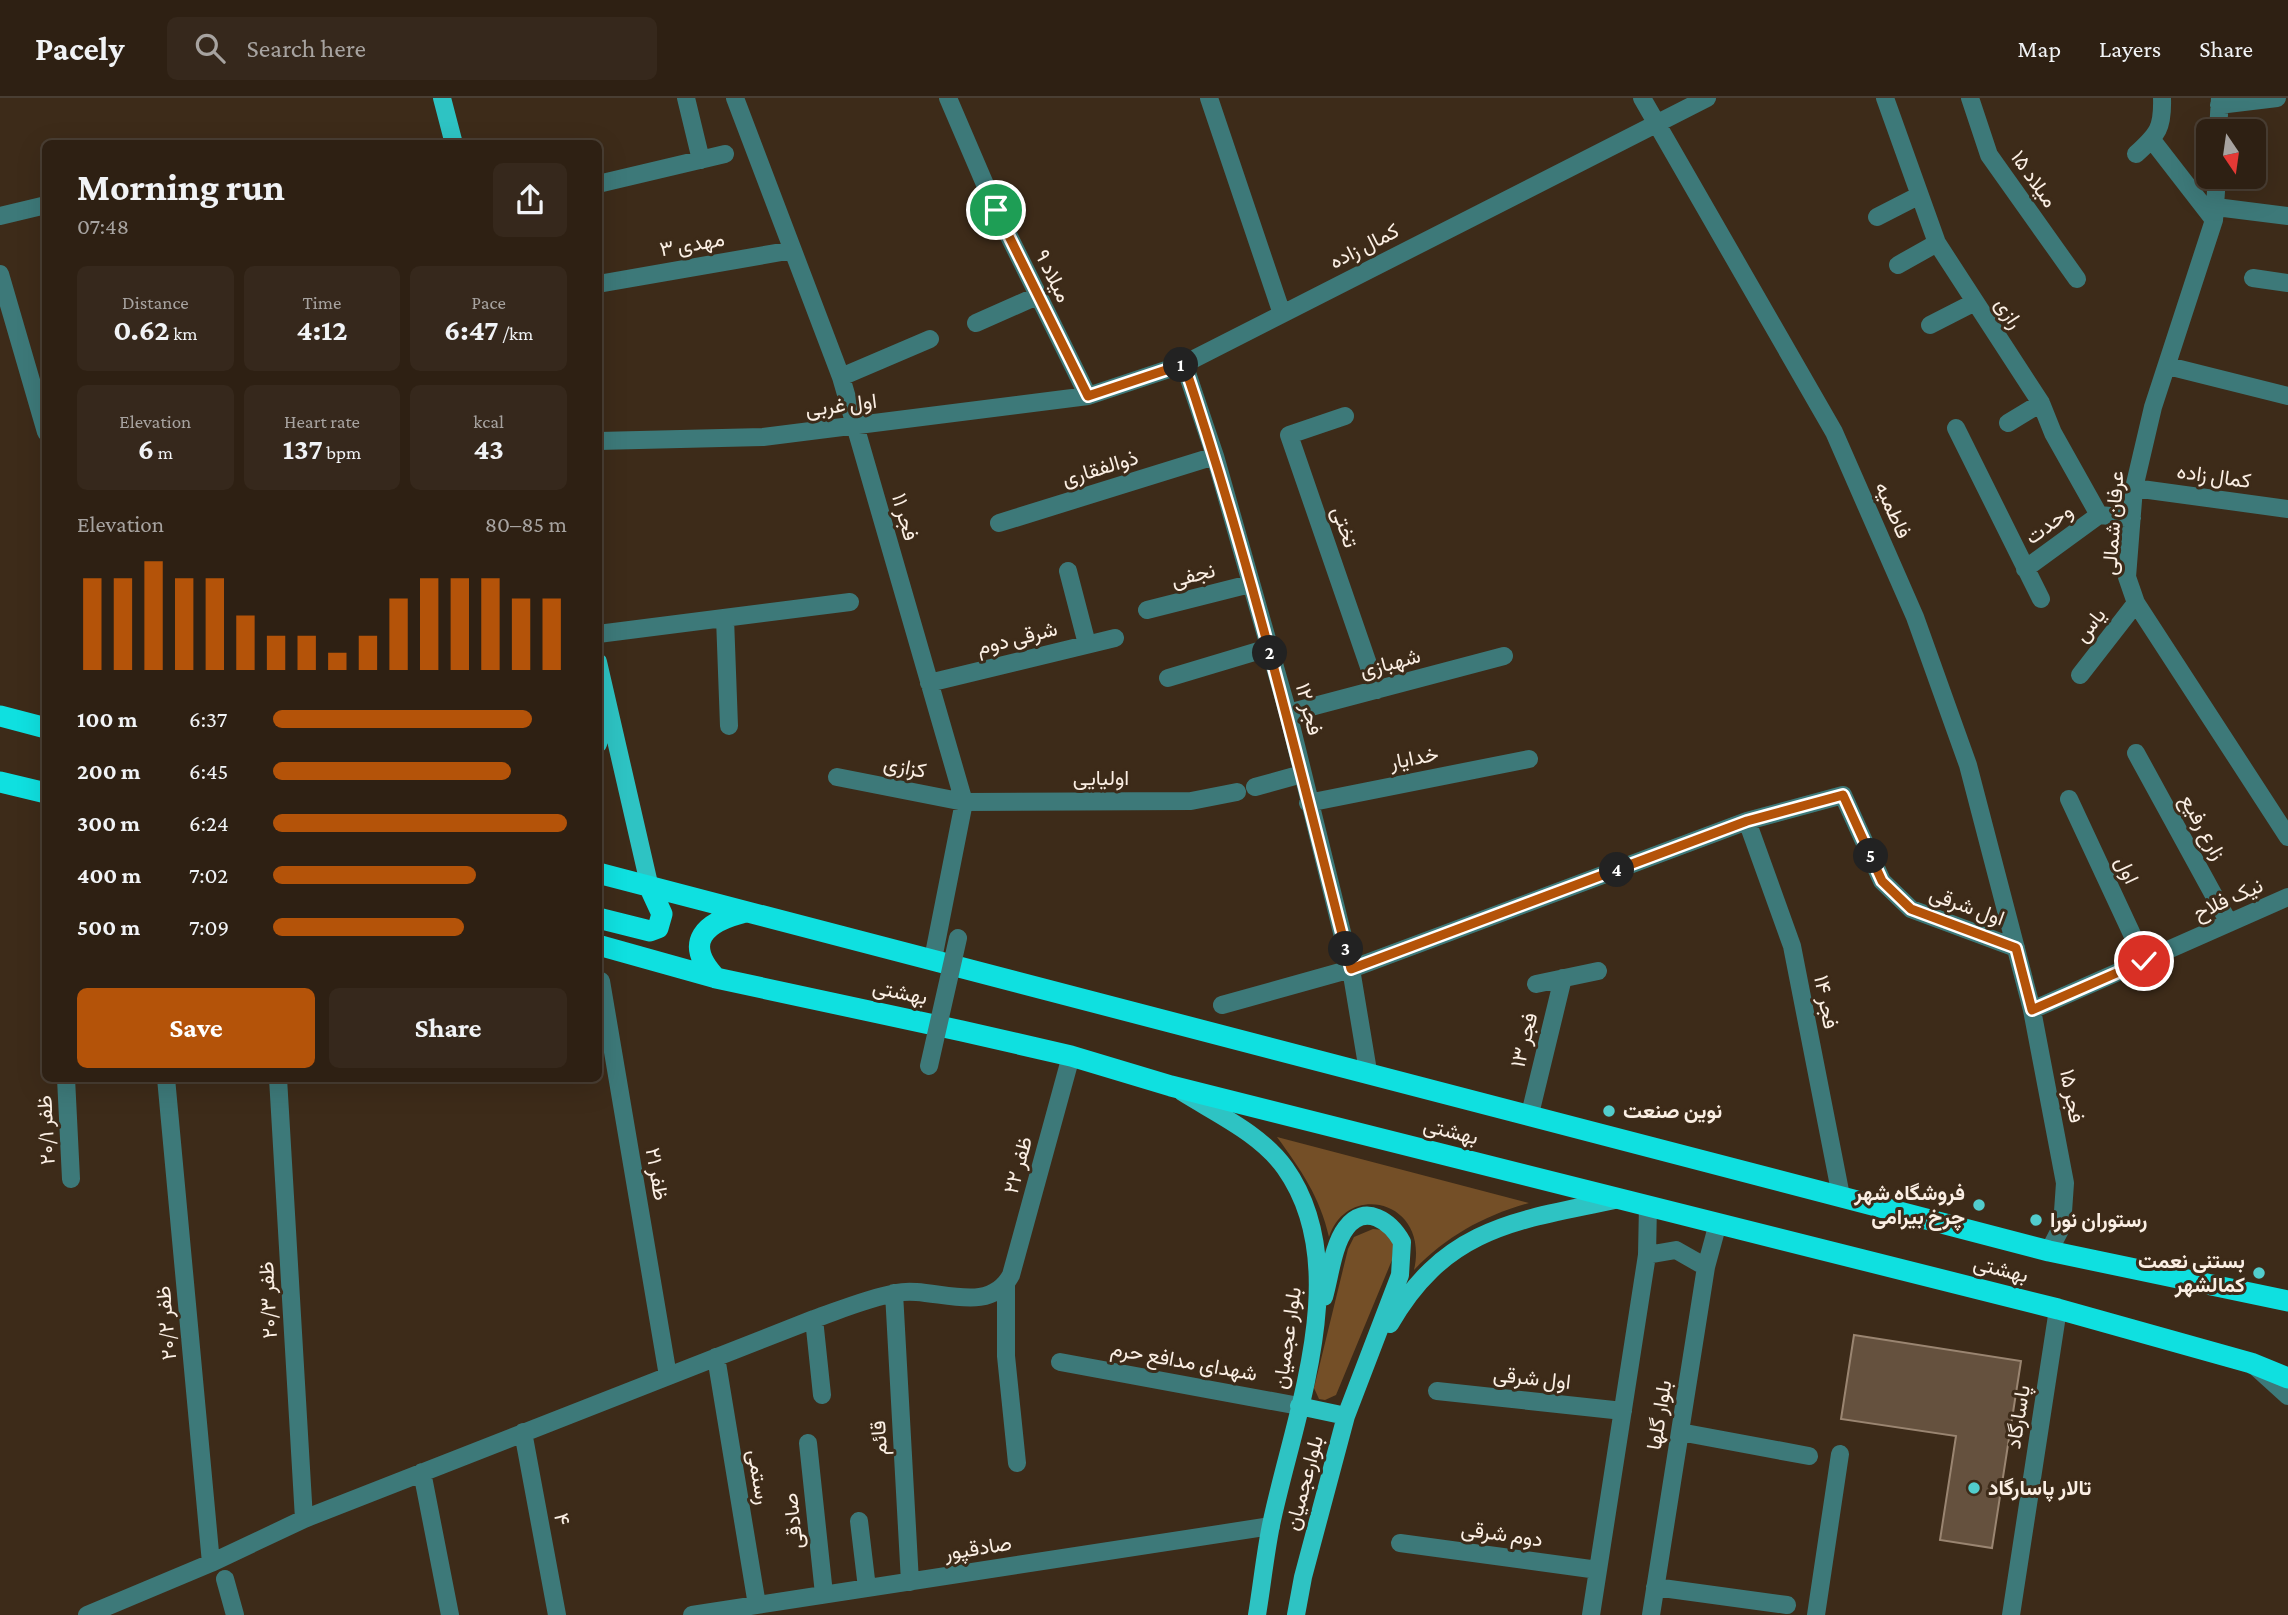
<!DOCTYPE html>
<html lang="en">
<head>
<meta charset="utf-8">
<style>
	body { margin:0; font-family:"Crimson Pro",Vazirmatn,serif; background:#36281c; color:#f1f3f6; height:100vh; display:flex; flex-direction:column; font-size:26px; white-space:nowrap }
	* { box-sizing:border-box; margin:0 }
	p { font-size:23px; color:#a7a3a0 }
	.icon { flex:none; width:38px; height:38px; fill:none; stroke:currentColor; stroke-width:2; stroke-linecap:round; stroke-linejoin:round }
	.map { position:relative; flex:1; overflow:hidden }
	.drawer { position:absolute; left:42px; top:42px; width:560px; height:942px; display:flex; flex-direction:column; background:#2e2013; border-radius:10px; box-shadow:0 7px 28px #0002,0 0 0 2px #493e33 }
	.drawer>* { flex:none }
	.needle { width:46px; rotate:167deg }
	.fabs { position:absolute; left:2196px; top:21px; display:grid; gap:14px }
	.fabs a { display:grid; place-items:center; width:70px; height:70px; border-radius:10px; background:#2e2013; box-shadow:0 7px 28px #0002,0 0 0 2px #493e33; font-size:35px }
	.pin { position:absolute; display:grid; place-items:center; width:60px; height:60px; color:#fff; margin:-30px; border:4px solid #fff; border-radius:50%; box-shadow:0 2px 7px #0007 }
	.km { position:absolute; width:35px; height:35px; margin:-18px; border-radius:50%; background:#222; color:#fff; font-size:19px; line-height:35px; text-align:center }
	.round { display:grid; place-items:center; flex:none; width:74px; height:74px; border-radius:10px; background:#36281c }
	.head { display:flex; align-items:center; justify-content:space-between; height:119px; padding:0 35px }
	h1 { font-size:38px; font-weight:700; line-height:52px }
	.figures { display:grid; grid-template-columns:repeat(3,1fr); gap:10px; height:119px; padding:7px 35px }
	.figures div { display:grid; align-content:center; border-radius:10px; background:#36281c; text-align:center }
	.figures b { font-size:30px; font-weight:700 }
	.figures small { font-size:19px; font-weight:400 }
	.figures p { font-size:19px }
	.chart { height:196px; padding:14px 35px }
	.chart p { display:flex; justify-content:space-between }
	.chart svg { width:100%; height:126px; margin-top:7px; stroke:#b45309; stroke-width:6 }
	.cta { display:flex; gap:14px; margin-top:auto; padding:14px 35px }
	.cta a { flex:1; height:80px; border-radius:10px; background:#b45309; color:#fff; font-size:28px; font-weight:700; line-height:80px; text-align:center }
	.cta a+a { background:#36281c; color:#f1f3f6 }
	ul { padding:0 35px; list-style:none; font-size:23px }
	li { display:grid; grid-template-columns:112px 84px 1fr; align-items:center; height:52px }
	li i { height:18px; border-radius:9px; background:#b45309 }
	header { display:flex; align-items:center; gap:42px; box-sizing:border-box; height:98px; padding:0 35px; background:#2e2013; border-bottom:2px solid #493e33 }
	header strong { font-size:33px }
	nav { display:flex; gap:38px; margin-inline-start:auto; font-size:24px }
	.search { width:490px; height:63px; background:#36281c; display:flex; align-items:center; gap:18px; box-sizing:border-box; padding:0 24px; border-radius:10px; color:#a7a3a0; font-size:26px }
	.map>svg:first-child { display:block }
	.green { fill:#744f27 }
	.building { fill:#65513e; stroke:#9a8571; stroke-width:2 }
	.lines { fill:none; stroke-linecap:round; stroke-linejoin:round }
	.minor { stroke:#3d7979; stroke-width:18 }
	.major { stroke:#2ec3c3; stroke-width:18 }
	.highway { stroke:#0fe0e0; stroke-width:21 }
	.minor-bridge { stroke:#3d7979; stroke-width:18 }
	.route-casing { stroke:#fff; stroke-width:14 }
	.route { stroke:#b45309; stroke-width:9 }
	.poi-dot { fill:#52cdcd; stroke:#3d2b19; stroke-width:2.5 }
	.labels { text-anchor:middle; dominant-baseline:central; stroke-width:6; stroke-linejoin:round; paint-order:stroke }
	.street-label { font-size:21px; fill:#fbefe4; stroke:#3d2b19 }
	.poi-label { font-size:21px; font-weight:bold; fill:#fbefe4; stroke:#3d2b19; text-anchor:start }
</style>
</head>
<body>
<header>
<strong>Pacely</strong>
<div class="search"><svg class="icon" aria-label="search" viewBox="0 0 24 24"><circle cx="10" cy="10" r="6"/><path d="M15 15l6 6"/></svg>Search here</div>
<nav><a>Map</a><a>Layers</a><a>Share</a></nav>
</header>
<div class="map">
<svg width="2288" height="1517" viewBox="0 0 2288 1517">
	<rect width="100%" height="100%" fill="#3d2b19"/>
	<path class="green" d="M1277 1039 1529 1105C1483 1118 1447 1138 1414 1172 1430 1102 1347 1083 1329 1139 1320 1099 1301 1072 1277 1039Z
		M1373 1131 1384 1132 1394 1144 1392 1162 1336 1297 1325 1302 1319 1301 1314 1290 1348 1151 1354 1139Z"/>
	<path class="building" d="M1854 1237 2021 1263 1992 1450 1940 1442 1956 1338 1841 1321Z"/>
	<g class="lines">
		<path class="minor" d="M686 0 701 62
			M735 0 841 279 964 704 933 861
			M948 0 996 112 1088 298
			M1209 0 1282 216
			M1642 0 1834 334 1915 519 1968 667 2032 912 2065 1085 2062 1128 2049 1153
			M1885 0 1937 145 2041 305 2053 335 2099 417 2132 420
			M1970 0 1989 57 2077 181
			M2219 7 2277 0
			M2218 33 2220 0
			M2152 42 2214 122
			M2136 56C2158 36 2163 30 2162 0
			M2217 79 2214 122 2153 309 2134 390 2127 479 2136 505 2288 739
			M598 86 725 56
			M2216 109 2288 118
			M0 118 46 107
			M1877 119 1918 98
			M1898 167 1937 145
			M0 176 46 334
			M2253 180 2288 185
			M598 186 793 152
			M976 225 1037 198
			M1930 227 1975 204
			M1184 266 1215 358 1288 615 1351 871 1368 973
			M2168 268 2288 298
			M841 279 930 241
			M1345 318 1289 337 1377 592
			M2008 325 2041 305
			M1956 330 2041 501
			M598 343 763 339 1088 298 1184 266 1707 0
			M2134 390 2288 411
			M999 425 1215 358
			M2025 471 2099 417
			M1068 473 1087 546
			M1147 512 1250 486
			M725 520 729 628
			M598 536 850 504
			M2080 577 2136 505
			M1168 580 1268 550
			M929 585 1115 540
			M1288 615 1504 558
			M2136 655 2229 825
			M837 679 964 704 1191 703 1237 694
			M1255 689 1302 676
			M2069 701 2144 862
			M1308 705 1529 661
			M1747 723 1792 848 1841 1098
			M601 883 668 1278
			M1536 886 1598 873
			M1222 907 1351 871 1747 723 1843 697 1882 783 1911 811 2016 850
			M2032 912 2288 799
			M66 980 71 1081
			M166 980 211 1465
			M278 980 304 1421
			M1530 1016 1563 880
			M1647 1157 1676 1152 1706 1169
			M1006 1186V1258L1017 1365
			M894 1195 910 1484
			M814 1221 822 1297
			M716 1259 757 1507
			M1060 1264 1299 1308
			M2256 1269 2288 1298
			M1437 1293 1623 1313
			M523 1334 557 1517
			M1680 1334 1809 1358
			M808 1345 824 1496
			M422 1374 450 1517
			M859 1423 867 1490
			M1400 1445 1598 1472
			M225 1481 235 1517
			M1655 1489 1787 1507
			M87 1517 211 1465 304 1421 814 1221C840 1212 868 1200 896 1195 932 1187 988 1220 1011 1177L1071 958
			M692 1517 1271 1428
			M1591 1517 1647 1157 1648 1107
			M1651 1517 1706 1169 1718 1125
			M1816 1517 1840 1356
			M2011 1517 2058 1211"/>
		<path class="major" d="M442 0 454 46
			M598 564 650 790
			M598 646 607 607
			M1182 994C1217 1016 1261 1036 1285 1070 1356 1170 1293 1320 1271 1427 1265 1457 1262 1487 1257 1517
			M1390 1226C1446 1128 1519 1122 1620 1101
			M1299 1308 1346 1318
			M1296 1517 1303 1479 1346 1318 1400 1177 1402 1144C1391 1124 1365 1104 1346 1130 1333 1147 1330 1178 1324 1199"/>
		<path class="highway" d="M0 618 46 630
			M0 684 46 695
			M598 775 2049 1153 2288 1203
			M598 820 650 833 658 830 662 816 650 790
			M598 847 716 880 962 933 1071 958 1171 988 2058 1211 2251 1265 2288 1280
			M716 880C682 844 705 824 745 814"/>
		<path class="minor-bridge" d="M929 968 958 840"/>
	</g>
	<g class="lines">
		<g class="route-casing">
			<path id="route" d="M996 112 1088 298 1184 266C1251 465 1299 668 1351 871L1747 723 1843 697 1882 783 1911 811 2016 850 2032 912 2144 863"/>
		</g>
		<use href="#route" class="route"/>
	</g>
	<g class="poi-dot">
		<circle cx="1609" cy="1013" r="7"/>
		<circle cx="1979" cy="1107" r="7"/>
		<circle cx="2036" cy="1122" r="7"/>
		<circle cx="2259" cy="1175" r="7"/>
		<circle cx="1974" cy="1390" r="7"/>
	</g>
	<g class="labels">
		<g class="street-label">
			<text transform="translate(2034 81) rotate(55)">میلاد ۱۵</text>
			<text transform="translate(692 146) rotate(-10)">مهدی ۳</text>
			<text transform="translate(1364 148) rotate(-27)">کمال زاده</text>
			<text transform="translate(1053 178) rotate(64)">میلاد ۹</text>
			<text transform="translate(2009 215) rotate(57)">رازی</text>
			<text transform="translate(841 307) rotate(-7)">اول غربی</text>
			<text transform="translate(1100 370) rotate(-17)">ذوالفقاری</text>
			<text transform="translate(2214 378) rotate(8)">کمال زاده</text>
			<text transform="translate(1893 412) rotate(66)">فاطمیه</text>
			<text transform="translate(905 419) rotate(74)">فجر ۱۱</text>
			<text transform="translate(2113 425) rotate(-86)">عرفان شمالی</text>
			<text transform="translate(2049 426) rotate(-36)">وحدت</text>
			<text transform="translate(1345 429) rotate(71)">تختی</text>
			<text transform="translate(1193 477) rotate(-14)">نجفی</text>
			<text transform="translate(2090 527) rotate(-52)">یاس</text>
			<text transform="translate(1017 540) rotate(-14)">شرقی دوم</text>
			<text transform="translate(1390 565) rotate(-15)">شهبازی</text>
			<text transform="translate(1309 611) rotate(75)">فجر ۱۲</text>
			<text transform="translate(1414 660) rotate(-11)">خدایار</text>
			<text transform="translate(905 669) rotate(11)">کزازی</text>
			<text x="1101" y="680">اولیایی</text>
			<text transform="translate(2203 729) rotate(61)">زارع رفیع</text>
			<text transform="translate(2127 772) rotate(65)">اول</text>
			<text transform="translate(2228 801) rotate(-24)">نیک فلاح</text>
			<text transform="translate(1967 808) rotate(20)">اول شرقی</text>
			<text transform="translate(900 894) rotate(12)">بهشتی</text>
			<text transform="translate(1826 904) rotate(79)">فجر ۱۴</text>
			<text transform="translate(1524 942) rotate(-76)">فجر ۱۳</text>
			<text transform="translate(2072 998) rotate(79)">فجر ۱۵</text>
			<text transform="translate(46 1032) rotate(-93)">ظفر ۲۰/۱</text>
			<text transform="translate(1451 1033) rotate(14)">بهشتی</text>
			<text transform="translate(1018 1067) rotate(-75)">ظفر ۲۲</text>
			<text transform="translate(657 1076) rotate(80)">ظفر ۲۱</text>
			<text transform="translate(2001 1171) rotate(14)">بهشتی</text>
			<text transform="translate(268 1202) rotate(-93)">ظفر ۲۰/۳</text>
			<text transform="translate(166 1225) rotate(-95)">ظفر ۲۰/۲</text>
			<text transform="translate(1287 1240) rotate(-82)">بلوار عجمیان</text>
			<text transform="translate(1184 1263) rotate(10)">شهدای مدافع حرم</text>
			<text transform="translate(1532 1280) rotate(6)">اول شرقی</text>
			<text transform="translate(1659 1317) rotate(-81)">بلوار گلها</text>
			<text transform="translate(2018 1319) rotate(-81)">پاسارگاد</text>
			<text transform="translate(879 1340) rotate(-93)">قائم</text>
			<text transform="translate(759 1379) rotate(81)">رستمی</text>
			<text transform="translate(1304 1385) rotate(-75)">بلوارعجمیان</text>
			<text transform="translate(562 1421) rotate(79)">۴</text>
			<text transform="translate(793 1423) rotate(-96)">صادقی</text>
			<text transform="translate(1502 1436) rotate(8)">دوم شرقی</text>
			<text transform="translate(978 1450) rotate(-9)">صادقپور</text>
		</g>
		<g class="poi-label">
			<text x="1623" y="1013">نوین صنعت</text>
			<text x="1965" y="1095" text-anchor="end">فروشگاه شهر<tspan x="1965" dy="24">چرخ بیرامی</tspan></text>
			<text x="2050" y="1122">رستوران نورا</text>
			<text x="2245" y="1163" text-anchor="end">بستنی نعمت<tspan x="2245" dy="24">کمالشهر</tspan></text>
			<text x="1988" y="1390">تالار پاسارگاد</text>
		</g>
	</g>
</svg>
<div class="fabs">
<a><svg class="needle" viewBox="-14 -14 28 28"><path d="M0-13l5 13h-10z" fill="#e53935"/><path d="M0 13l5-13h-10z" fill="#a7a3a0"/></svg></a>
</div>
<div class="pin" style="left:996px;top:112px;background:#1e9e55"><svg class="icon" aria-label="arrive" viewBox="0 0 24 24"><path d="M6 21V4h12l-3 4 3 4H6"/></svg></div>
<div class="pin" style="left:2144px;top:863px;background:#d93025"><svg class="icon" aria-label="check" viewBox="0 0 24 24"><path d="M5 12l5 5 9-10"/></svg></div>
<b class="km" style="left:1181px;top:267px">1</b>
<b class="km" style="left:1270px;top:555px">2</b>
<b class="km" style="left:1346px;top:851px">3</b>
<b class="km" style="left:1617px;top:772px">4</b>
<b class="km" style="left:1871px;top:758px">5</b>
<section class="drawer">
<div class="head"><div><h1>Morning run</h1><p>07:48</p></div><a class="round"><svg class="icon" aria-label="share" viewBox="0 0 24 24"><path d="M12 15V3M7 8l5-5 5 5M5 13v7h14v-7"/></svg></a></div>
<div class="figures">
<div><p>Distance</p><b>0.62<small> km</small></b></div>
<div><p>Time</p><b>4:12</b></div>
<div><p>Pace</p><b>6:47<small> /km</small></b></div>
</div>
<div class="figures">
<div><p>Elevation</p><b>6<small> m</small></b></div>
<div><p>Heart rate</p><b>137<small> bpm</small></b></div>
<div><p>kcal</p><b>43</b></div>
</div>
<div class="chart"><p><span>Elevation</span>80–85 m</p>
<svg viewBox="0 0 160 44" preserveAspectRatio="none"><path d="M5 44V12M15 44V12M25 44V6M35 44V12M45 44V12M55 44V25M65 44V32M75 44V32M85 44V38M95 44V32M105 44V19M115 44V12M125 44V12M135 44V12M145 44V19M155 44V19"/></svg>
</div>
<ul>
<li><b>100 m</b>6:37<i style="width:88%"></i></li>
<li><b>200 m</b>6:45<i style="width:81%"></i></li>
<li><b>300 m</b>6:24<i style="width:100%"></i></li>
<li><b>400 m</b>7:02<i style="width:69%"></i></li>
<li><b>500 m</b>7:09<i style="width:65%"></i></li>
</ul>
<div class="cta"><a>Save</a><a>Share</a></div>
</section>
</div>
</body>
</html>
